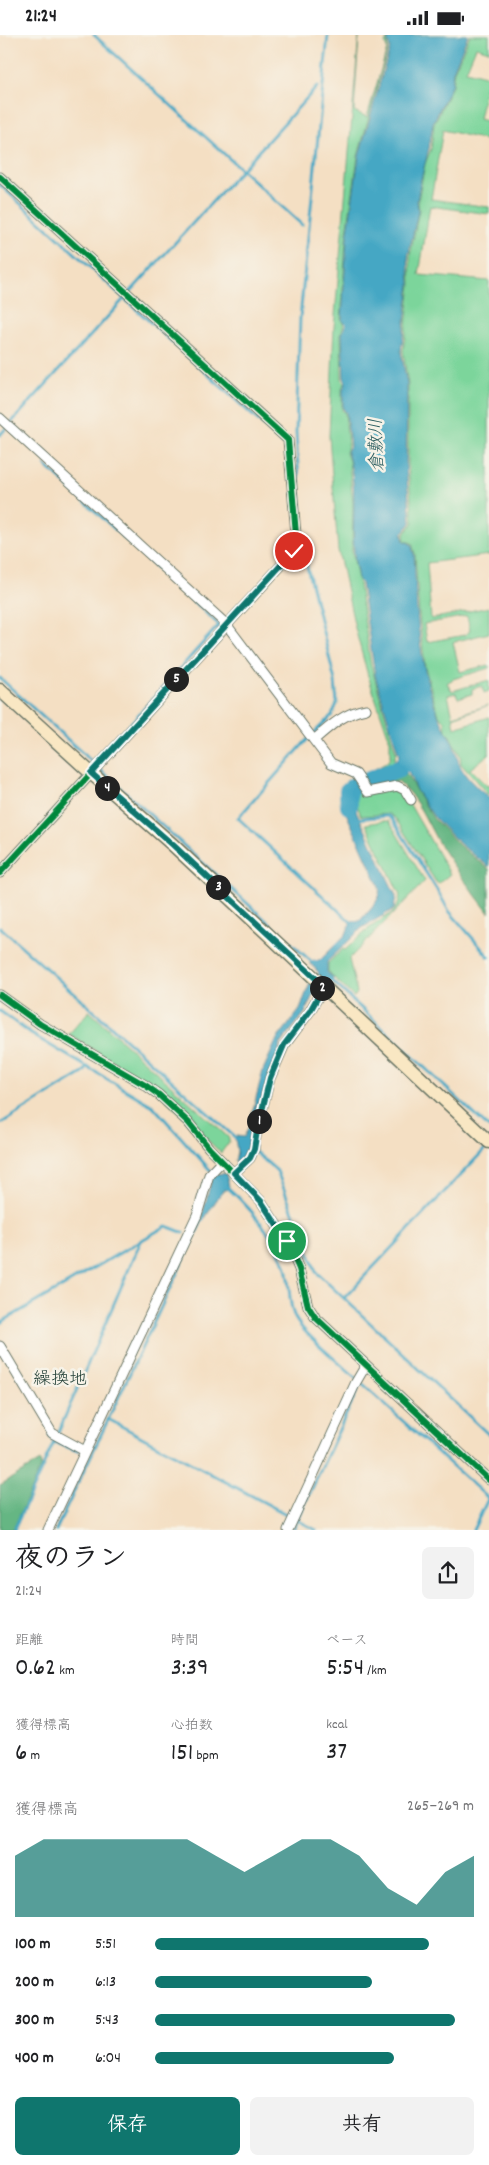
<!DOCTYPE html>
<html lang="ja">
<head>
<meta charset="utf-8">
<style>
	body { margin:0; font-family:Dekko,"Klee One",sans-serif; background:#f2f2f2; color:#202124; height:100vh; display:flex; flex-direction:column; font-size:19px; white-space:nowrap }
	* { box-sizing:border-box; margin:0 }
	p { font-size:16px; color:#757577 }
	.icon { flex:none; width:28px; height:28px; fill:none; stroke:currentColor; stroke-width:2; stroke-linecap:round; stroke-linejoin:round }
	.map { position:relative; height:1495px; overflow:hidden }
	.panel { display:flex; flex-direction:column; background:#fff; flex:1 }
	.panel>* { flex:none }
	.pin { position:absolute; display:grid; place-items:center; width:42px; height:42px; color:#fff; margin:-21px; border:2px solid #fff; border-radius:50%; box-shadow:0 1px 5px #0007 }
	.km { position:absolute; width:25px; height:25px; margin:-12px; border-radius:50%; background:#222; color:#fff; font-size:14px; line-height:25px; text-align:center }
	.round { display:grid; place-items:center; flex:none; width:52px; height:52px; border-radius:8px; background:#f2f2f2 }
	.summary { display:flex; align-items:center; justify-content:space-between; height:85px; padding:0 15px }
	h1 { font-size:28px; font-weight:600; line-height:38px }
	.metrics { display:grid; grid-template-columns:repeat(3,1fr); gap:8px; height:85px; padding:5px 15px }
	.metrics div { display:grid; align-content:center }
	.metrics b { font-size:25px; font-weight:600 }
	.metrics small { font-size:14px; font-weight:400 }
	.metrics p { font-size:14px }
	.chart { height:140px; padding:10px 15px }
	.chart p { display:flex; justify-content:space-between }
	.chart svg { width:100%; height:90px; margin-top:5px; fill:#0f766e; opacity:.7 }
	.primary-button { display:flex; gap:10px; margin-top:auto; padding:10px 15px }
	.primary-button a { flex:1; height:58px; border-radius:8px; background:#0f766e; color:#fff; font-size:20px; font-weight:600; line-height:58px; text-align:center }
	.primary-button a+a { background:#f2f2f2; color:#202124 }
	ul { padding:0 15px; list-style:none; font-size:16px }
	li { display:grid; grid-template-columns:80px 60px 1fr; align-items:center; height:38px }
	li i { height:12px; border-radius:6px; background:#0f766e }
	.status { display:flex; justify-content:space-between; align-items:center; height:35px; padding:0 25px; background:#fff; direction:ltr }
	.status svg { height:14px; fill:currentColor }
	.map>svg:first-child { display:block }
	.green { fill:#7cd59b; stroke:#4e8968; fill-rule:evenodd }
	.forest { fill:#65b683; stroke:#427a5c }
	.water { fill:#44a7c4; stroke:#32727c }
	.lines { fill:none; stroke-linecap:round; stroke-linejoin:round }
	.stream { stroke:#44a7c4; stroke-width:3 }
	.river { stroke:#44a7c4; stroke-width:18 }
	.street-casing { stroke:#6a7666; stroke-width:11 }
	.secondary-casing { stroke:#6a7666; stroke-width:15 }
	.street { stroke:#fff; stroke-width:9 }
	.secondary { stroke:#f9e7c3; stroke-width:12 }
	.cycleway-casing { stroke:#f7f3e8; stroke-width:9 }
	.cycleway { stroke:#00873e; stroke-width:6 }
	.route-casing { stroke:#fff; stroke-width:10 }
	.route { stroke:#0f766e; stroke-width:6 }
	.labels { text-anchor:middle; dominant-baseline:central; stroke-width:5; stroke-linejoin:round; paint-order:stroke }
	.water-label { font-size:18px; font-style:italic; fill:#2a5d5f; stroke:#f7f3e8 }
	.neighbourhood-label { font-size:18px; fill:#1f3d34; stroke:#f7f3e8 }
</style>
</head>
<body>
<div class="status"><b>21:24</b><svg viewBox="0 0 49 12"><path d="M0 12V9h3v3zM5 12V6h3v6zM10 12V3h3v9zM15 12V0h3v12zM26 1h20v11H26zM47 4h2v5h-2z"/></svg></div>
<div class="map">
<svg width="489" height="1495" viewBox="0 0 489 1495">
	<rect width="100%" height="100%" fill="#f7f3e8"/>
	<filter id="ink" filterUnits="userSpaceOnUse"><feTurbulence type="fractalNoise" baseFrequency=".02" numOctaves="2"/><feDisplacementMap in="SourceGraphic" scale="10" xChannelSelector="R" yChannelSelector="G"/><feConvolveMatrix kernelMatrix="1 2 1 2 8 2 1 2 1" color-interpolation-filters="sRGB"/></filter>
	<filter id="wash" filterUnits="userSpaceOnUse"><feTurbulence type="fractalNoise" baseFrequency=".0096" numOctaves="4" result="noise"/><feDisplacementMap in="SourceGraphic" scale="20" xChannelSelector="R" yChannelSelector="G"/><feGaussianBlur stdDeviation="1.12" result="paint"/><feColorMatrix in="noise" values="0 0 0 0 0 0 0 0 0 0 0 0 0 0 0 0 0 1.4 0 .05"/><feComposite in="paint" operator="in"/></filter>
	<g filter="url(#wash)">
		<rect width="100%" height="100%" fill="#f4dfc3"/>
		<path class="green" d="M359 0 354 76 367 82 387 14 385 8 389 0 387 6 388 13 358 121 346 204 341 285 344 289 341 299 342 344 344 348 342 354V375L345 378 348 410 346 418 349 426 353 469 352 516 359 549 371 630 396 718 393 727 375 738 373 735 386 728 390 723V706L368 641 355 593 338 515 329 401 334 292Z
			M470 0H489V16L476 12 466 36 489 42V51H486L479 84 489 87V106L443 95 431 164 489 172V179L430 171 419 240 489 246V520L427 528 431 584 489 572V598L453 607 460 637 489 630V633L453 644 447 648 452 656 489 645V656L484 658 482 651 472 654V659L458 663 456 658 448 660 453 681 489 670 453 683 455 693 489 682V719L470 734 487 751 489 750V761L461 729 460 721 450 701 446 696 445 687 439 680 434 665 425 632 419 580 415 519 412 508 405 506 404 499 413 488 408 431V349L403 316 411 249 410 221 419 175 418 166 425 129 431 114 434 89 452 51 454 36ZM467 581 470 596 465 600 427 607 424 589Z
			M362 753H390L402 756 450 839 438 849 436 847 395 783 389 779 361 781 354 762 355 756Z
			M383 786H389L425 846 349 924 357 958 354 962 328 937V928L343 914 345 915 368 894 393 877C397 872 401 865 399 858L366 789Z
			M89 976 229 1103V1107L221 1118 152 1051 69 999Z"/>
		<path class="forest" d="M405 737 433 783 460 811 489 834V878C472 856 456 835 441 812 428 791 418 762 398 747L382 751 377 748 378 746 383 747Z
			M40 1426 41 1431 13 1495H0V1450Z"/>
		<path class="water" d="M390 0H468L453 36 451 51 433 88 429 113 420 148 417 166 418 176 408 222 410 249 401 316 407 350 406 432 411 488 402 499 404 506 411 509 414 519C417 581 418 649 450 703 455 711 456 720 459 728 463 741 479 754 489 763V832L460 809 434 782 416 755 409 739 405 735 382 746 378 745 375 740 394 728 399 721 375 640 361 548 358 544C357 535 354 526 354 517 352 484 358 449 347 417L350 411 346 377 343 374V354L346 348 344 343 342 299 346 289 342 285 347 204 359 121 390 13 388 6Z
			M351 749 355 753 352 763 354 771 396 861 394 874 362 893 327 927V938L334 943 330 947 325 943 316 953 305 978 281 1008 250 1115 237 1127 235 1126 237 1116 235 1103 236 1101 244 1102 249 1091 263 1035 277 1004 299 976 310 948 319 938 310 928 313 925 319 926 346 899 351 886H359C369 876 384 864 378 849L341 767 344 754Z
			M223 1138 226 1139 229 1151 227 1155H223L205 1183 202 1181 212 1143 216 1139Z"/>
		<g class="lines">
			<path class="stream" d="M94 0 302 190
				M328 0 300 283 296 397 303 515 335 646 337 669 332 680 306 706 238 783 352 888
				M0 150 283 408
				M0 400 317 52
				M45 430 219 590 94 729
				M0 643 314 929
				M355 784 388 781 392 784 437 855 449 876 489 922
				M0 892 238 1105
				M329 943 489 1093
				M0 976 31 999 153 1071 211 1136
				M0 1089 83 1038 88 1032
				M255 1117 277 1136 316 1237 489 1400
				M226 1151C250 1172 271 1198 284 1227 291 1244 287 1266 295 1283 300 1293 312 1303 320 1311L489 1464
				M344 1263 487 1112
				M0 1288 166 1191 184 1198
				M108 1384 316 1495
				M49 1400 54 1407 78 1416
				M14 1495 58 1398 141 1206
				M56 1495 205 1179
				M293 1495 361 1347
				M473 1495 488 1464"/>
			<path class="river" d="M349 771 348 756 354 751 399 734"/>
		</g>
	</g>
	<g filter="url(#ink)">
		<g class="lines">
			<g class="street-casing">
				<path id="street" d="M0 142 288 405 297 511 288 523 0 838
					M0 383 226 589 331 728 356 739 368 757 397 751 405 755 411 765
					M314 705C330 691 344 678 366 674
					M0 960 40 989 145 1050 159 1060 188 1087 209 1113 261 1166 287 1206 299 1234 308 1271 315 1282 489 1445
					M234 1138 250 1123 254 1114 257 1095 270 1043 284 1011 310 976 324 951
					M0 1311 52 1398 85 1416
					M48 1495 197 1180 209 1140 222 1126
					M288 1495 356 1347 366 1330"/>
			</g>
			<g class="secondary-casing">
				<path id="secondary" d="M0 655 91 738 173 810 489 1107"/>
			</g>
			<use href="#street" class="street"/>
			<use href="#secondary" class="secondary"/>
			<g class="cycleway-casing">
				<path id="cycleway" d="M0 142 288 405 297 511 288 523 0 838
					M0 960 40 989 145 1050 159 1060 188 1087 209 1113 261 1166 287 1206 299 1234 308 1271 315 1282 489 1445"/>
			</g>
			<use href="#cycleway" class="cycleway"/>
		</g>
	</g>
	<g class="lines" filter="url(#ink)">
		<g class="route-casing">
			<path id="route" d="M287 1206 261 1166 234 1138 250 1123 254 1114 257 1096 270 1043 284 1010 310 976 324 951 173 810 91 738 294 516"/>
		</g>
		<use href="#route" class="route"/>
	</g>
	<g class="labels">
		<g class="water-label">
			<text transform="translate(378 410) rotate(-92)">倉敷川</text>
		</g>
		<g class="neighbourhood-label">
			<text x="60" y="1345">繰換地</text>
		</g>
	</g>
</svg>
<div class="pin" style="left:287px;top:1206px;background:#1e9e55"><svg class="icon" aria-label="arrive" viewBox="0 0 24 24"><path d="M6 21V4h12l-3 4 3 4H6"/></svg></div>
<div class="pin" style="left:294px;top:516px;background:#d93025"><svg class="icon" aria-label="check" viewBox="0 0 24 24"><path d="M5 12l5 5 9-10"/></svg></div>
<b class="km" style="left:259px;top:1086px">1</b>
<b class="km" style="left:322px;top:953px">2</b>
<b class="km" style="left:218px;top:852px">3</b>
<b class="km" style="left:107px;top:753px">4</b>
<b class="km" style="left:176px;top:644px">5</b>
</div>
<section class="panel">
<div class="summary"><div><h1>夜のラン</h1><p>21:24</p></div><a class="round"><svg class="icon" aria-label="share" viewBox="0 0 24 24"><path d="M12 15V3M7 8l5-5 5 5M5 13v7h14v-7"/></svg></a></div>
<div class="metrics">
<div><p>距離</p><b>0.62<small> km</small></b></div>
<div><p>時間</p><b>3:39</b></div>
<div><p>ペース</p><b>5:54<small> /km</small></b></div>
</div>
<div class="metrics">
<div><p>獲得標高</p><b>6<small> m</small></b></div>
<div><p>心拍数</p><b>151<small> bpm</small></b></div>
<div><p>kcal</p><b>37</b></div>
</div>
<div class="chart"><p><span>獲得標高</span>265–269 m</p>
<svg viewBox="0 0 160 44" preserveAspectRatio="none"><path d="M0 44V14L10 6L20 6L30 6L40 6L50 6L60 6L70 14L80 22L90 14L100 6L110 6L120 14L130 30L140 38L150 22L160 14V44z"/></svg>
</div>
<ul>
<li><b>100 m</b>5:51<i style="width:86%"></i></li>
<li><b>200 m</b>6:13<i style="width:68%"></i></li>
<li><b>300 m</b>5:43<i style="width:94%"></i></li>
<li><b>400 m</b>6:04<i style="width:75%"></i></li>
</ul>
<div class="primary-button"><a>保存</a><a>共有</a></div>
</section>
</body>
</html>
